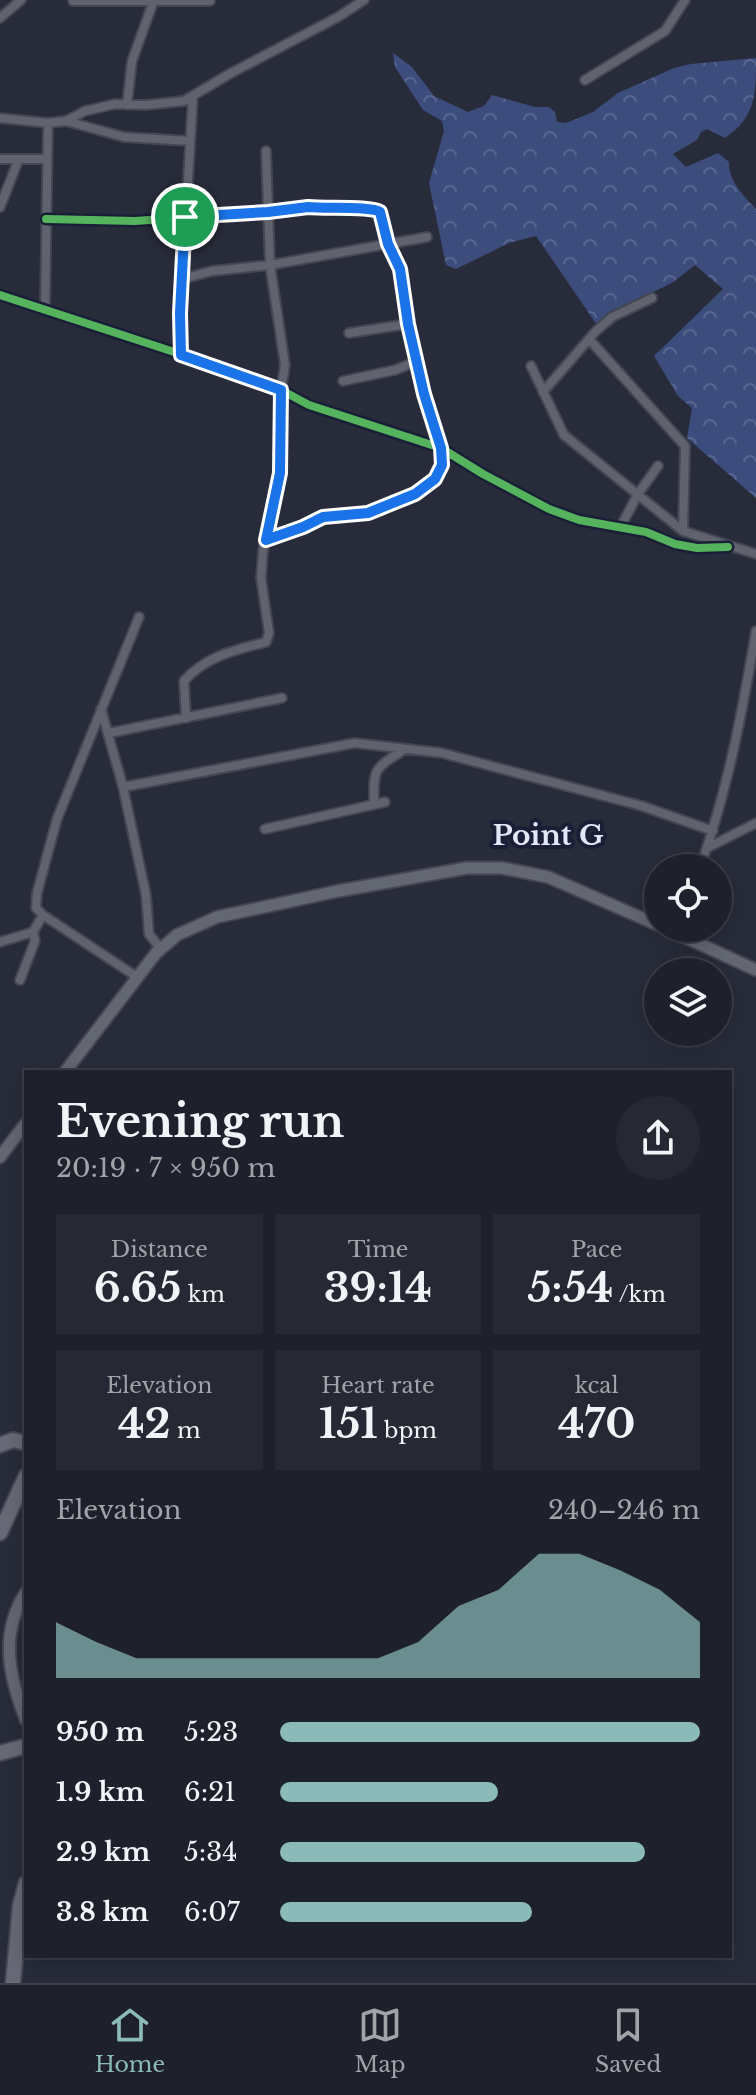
<!DOCTYPE html>
<html lang="en">
<head>
<meta charset="utf-8">
<style>
	body { margin:0; font-family:"Libre Baskerville",serif; background:#262934; color:#f1f3f6; height:100vh; display:flex; flex-direction:column; font-size:30px; white-space:nowrap }
	* { box-sizing:border-box; margin:0 }
	p { font-size:26px; color:#a1a3a9 }
	.icon { flex:none; width:44px; height:44px; fill:none; stroke:currentColor; stroke-width:2; stroke-linecap:round; stroke-linejoin:round }
	.map { position:relative; flex:1; overflow:hidden }
	.drawer { position:absolute; left:24px; top:1070px; width:708px; height:888px; display:flex; flex-direction:column; background:#1e212c; border-radius:0px; box-shadow:0 4px 20px #0003,0 0 0 2px #3c3e48 }
	.drawer>* { flex:none }
	.tools { position:absolute; left:644px; top:854px; display:grid; gap:16px }
	.tools a { display:grid; place-items:center; width:88px; height:88px; border-radius:50%; background:#1e212c; box-shadow:0 4px 20px #0003,0 0 0 2px #3c3e48; font-size:40px }
	.pin { position:absolute; display:grid; place-items:center; width:68px; height:68px; color:#fff; margin:-34px; border:4px solid #fff; border-radius:50%; box-shadow:0 2px 8px #0007 }
	.round { display:grid; place-items:center; flex:none; width:84px; height:84px; border-radius:42px; background:#262934 }
	.summary { display:flex; align-items:center; justify-content:space-between; height:136px; padding:0 32px }
	h1 { font-size:44px; font-weight:800; line-height:60px }
	.stats { display:grid; grid-template-columns:repeat(3,1fr); gap:12px; height:136px; padding:8px 32px }
	.stats div { display:grid; align-content:center; border-radius:0px; background:#262934; text-align:center }
	.stats b { font-size:40px; font-weight:800 }
	.stats small { font-size:22px; font-weight:400 }
	.stats p { font-size:22px }
	.chart { height:224px; padding:16px 32px }
	.chart p { display:flex; justify-content:space-between }
	.chart svg { width:100%; height:144px; margin-top:8px; fill:#8bbbb9; opacity:.7 }
	ul { padding:0 32px; list-style:none; font-size:26px }
	li { display:grid; grid-template-columns:128px 96px 1fr; align-items:center; height:60px }
	li i { height:20px; border-radius:10px; background:#8bbbb9 }
	.dock { display:flex; justify-content:space-around; align-items:center; height:112px; border-top:2px solid #3c3e48; background:#1e212c; font-size:22px; color:#a1a3a9 }
	.dock a { display:grid; justify-items:center; gap:4px }
	.dock .selected { color:#8bbbb9 }
	.map>svg:first-child { display:block }
	.forest { fill:url(#forest-crowns) }
	.lines { fill:none; stroke-linecap:round; stroke-linejoin:round }
	.street-casing { stroke:#444753; stroke-width:12 }
	.secondary-casing { stroke:#444753; stroke-width:15 }
	.highway-casing { stroke:#444753; stroke-width:18 }
	.street { stroke:#60636e; stroke-width:8 }
	.secondary { stroke:#636772; stroke-width:11 }
	.highway { stroke:#676a76; stroke-width:14 }
	.cycleway-casing { stroke:#181f36; stroke-width:13 }
	.cycleway { stroke:#56b35d; stroke-width:8 }
	.route-casing { stroke:#fff; stroke-width:16 }
	.route { stroke:#1a73e8; stroke-width:10 }
	.labels { text-anchor:middle; dominant-baseline:central; stroke-width:8; stroke-linejoin:round; paint-order:stroke }
	.quarter-label { font-size:28px; font-weight:bold; fill:#e2e8f8; stroke:#181f36 }
</style>
</head>
<body>
<div class="map">
<svg width="756" height="1983" viewBox="0 0 756 1983">
	<defs>
		<pattern id="forest-crowns" width="20" height="18" patternUnits="userSpaceOnUse" patternTransform="scale(2)"><rect width="20" height="18" fill="#3c4c7d"/><path d="M2 6a3 3 0 1 1 6 0M12 15a3 3 0 1 1 6 0" fill="none" stroke="#586690"/></pattern>
	</defs>
	<rect width="100%" height="100%" fill="#282c3a"/>
	<path class="forest" d="M393 53 412 67 434 96 468 112 484 106 492 95 535 107H549L555 112 557 122 566 123 593 112 618 93 674 68 691 64 756 58C756 94 756 117 725 138L707 129 701 132 697 140 673 154 686 167 718 153 729 162C728 180 744 197 756 209V498L687 438 692 408 678 396 654 356 723 289 695 265 672 283 608 313 597 325 536 236 509 243 456 269 446 265 429 183 444 131 442 121 423 110 395 67Z"/>
	<g class="lines">
		<g class="street-casing">
			<path id="street" d="M73 1H210
				M0 18 21 0
				M585 80 665 31 685 0
				M127 105 132 61 154 0
				M0 118 48 123 66 121 85 111 115 104 146 105 184 101 231 73 338 17 364 0
				M66 121 124 137 190 141
				M0 159H47
				M0 207 18 161
				M46 219 135 221 268 212 308 207 331 210 373 208 380 212 388 244 400 269 408 324 424 394 441 448 442 465 435 479 415 494 368 513 323 517 303 527 266 540
				M182 279 212 271 270 265 427 237
				M0 295 217 366 281 390 309 405 441 448 483 474 549 509 579 520 646 532 675 544 697 548 728 547
				M45 310 48 123
				M349 333 408 324
				M589 339 685 446 683 531
				M181 355 180 313 193 96
				M531 366 564 435 683 531 756 554
				M343 381 395 370 417 361
				M543 392 596 331 612 317 652 298
				M621 526 638 494 658 466
				M101 709 123 787 146 895 149 934 161 949
				M186 718 184 681C206 656 235 650 266 642L269 633 261 578 263 551 280 473 281 390 285 365 270 265 266 151
				M109 733 282 698
				M123 787 355 743 442 753 642 806 713 831
				M374 804C373 766 375 769 405 749
				M265 829 385 802
				M707 848 756 823
				M700 868C728 789 742 713 756 631
				M0 942 33 932
				M137 977 43 915 36 908 37 893 57 819 139 617
				M20 980 35 941 33 932 43 915"/>
		</g>
		<g class="secondary-casing">
			<path id="secondary" d="M665 928 756 970
				M65 1072 156 953 177 935 217 917 338 891 467 868H502L548 877 658 925
				M0 1157 26 1123
				M26 1592C0 1632 8 1675 26 1720"/>
		</g>
		<g class="highway-casing">
			<path id="highway" d="M0 1445 13 1440 26 1443
				M0 1533 26 1476
				M0 1753 26 1746
				M13 1983 20 1906 26 1883"/>
		</g>
		<use href="#street" class="street"/>
		<use href="#secondary" class="secondary"/>
		<use href="#highway" class="highway"/>
		<g class="cycleway-casing">
			<path id="cycleway" d="M46 219 135 221 268 212 308 207 331 210 373 208 380 212 388 244 400 269 408 324 424 394 441 448 442 465 435 479 415 494 368 513 323 517 303 527 266 540
				M0 295 217 366 281 390 309 405 441 448 483 474 549 509 579 520 646 532 675 544 697 548 728 547"/>
		</g>
		<use href="#cycleway" class="cycleway"/>
	</g>
	<g class="lines">
		<g class="route-casing">
			<path id="route" d="M308 207C324 209 371 206 380 212L388 244 400 269 408 324 424 394 441 448 442 465 435 479 415 494 368 513 323 517 303 527 266 540 280 473 281 390 181 355 180 313 185 217 268 212Z"/>
		</g>
		<use href="#route" class="route"/>
	</g>
	<g class="labels">
		<g class="quarter-label">
			<text x="548" y="835">Point G</text>
		</g>
	</g>
</svg>
<div class="tools">
<a><svg class="icon" aria-label="locate" viewBox="0 0 24 24"><circle cx="12" cy="12" r="6"/><path d="M12 2v4M12 18v4M2 12h4M18 12h4"/></svg></a>
<a><svg class="icon" aria-label="layers" viewBox="0 0 24 24"><path d="M12 4l9 5-9 5-9-5zM3 14l9 5 9-5"/></svg></a>
</div>
<div class="pin" style="left:185px;top:217px;background:#1e9e55"><svg class="icon" aria-label="arrive" viewBox="0 0 24 24"><path d="M6 21V4h12l-3 4 3 4H6"/></svg></div>
<section class="drawer">
<div class="summary"><div><h1>Evening run</h1><p>20:19 · 7 × 950 m</p></div><a class="round"><svg class="icon" aria-label="share" viewBox="0 0 24 24"><path d="M12 15V3M7 8l5-5 5 5M5 13v7h14v-7"/></svg></a></div>
<div class="stats">
<div><p>Distance</p><b>6.65<small> km</small></b></div>
<div><p>Time</p><b>39:14</b></div>
<div><p>Pace</p><b>5:54<small> /km</small></b></div>
</div>
<div class="stats">
<div><p>Elevation</p><b>42<small> m</small></b></div>
<div><p>Heart rate</p><b>151<small> bpm</small></b></div>
<div><p>kcal</p><b>470</b></div>
</div>
<div class="chart"><p><span>Elevation</span>240–246 m</p>
<svg viewBox="0 0 160 44" preserveAspectRatio="none"><path d="M0 44V27L10 33L20 38L30 38L40 38L50 38L60 38L70 38L80 38L90 33L100 22L110 17L120 6L130 6L140 11L150 17L160 27V44z"/></svg>
</div>
<ul>
<li><b>950 m</b>5:23<i style="width:100%"></i></li>
<li><b>1.9 km</b>6:21<i style="width:52%"></i></li>
<li><b>2.9 km</b>5:34<i style="width:87%"></i></li>
<li><b>3.8 km</b>6:07<i style="width:60%"></i></li>
</ul>
</section>
</div>
<nav class="dock">
<a class="selected"><svg class="icon" aria-label="home" viewBox="0 0 24 24"><path d="M3 11l9-7 9 7M6 9v11h12V9"/></svg>Home</a>
<a><svg class="icon" aria-label="map" viewBox="0 0 24 24"><path d="M3 6l6-2 6 2 6-2v14l-6 2-6-2-6 2zM9 4v14M15 6v14"/></svg>Map</a>
<a><svg class="icon" aria-label="saved" viewBox="0 0 24 24"><path d="M7 4h10v16l-5-4-5 4z"/></svg>Saved</a>
</nav>
</body>
</html>
